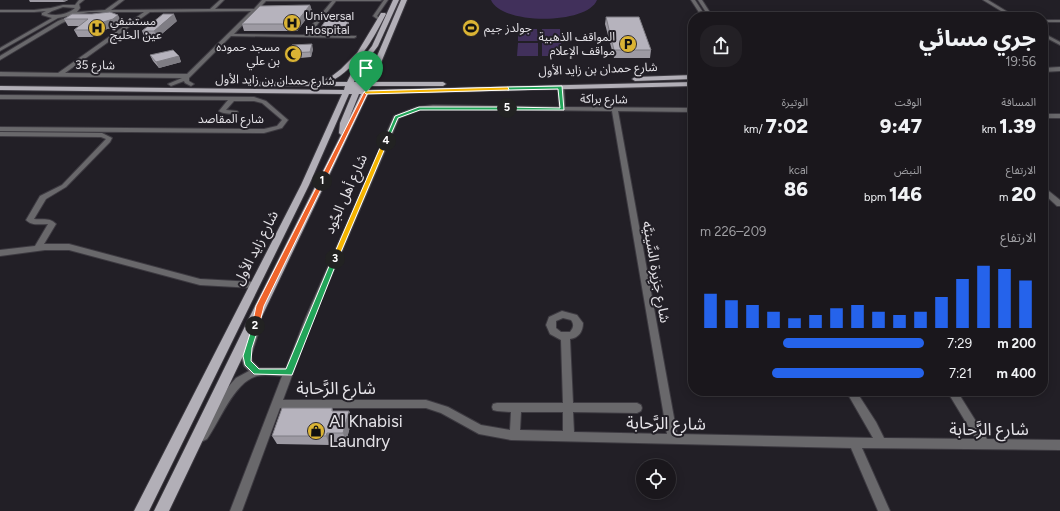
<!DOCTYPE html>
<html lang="ar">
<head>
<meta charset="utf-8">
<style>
	body { margin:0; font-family:Figtree,"Noto Sans Arabic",sans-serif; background:#232025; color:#f1f3f6; direction:rtl; height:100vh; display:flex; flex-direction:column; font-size:15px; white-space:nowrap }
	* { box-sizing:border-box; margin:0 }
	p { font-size:13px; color:#9f9fa3 }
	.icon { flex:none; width:22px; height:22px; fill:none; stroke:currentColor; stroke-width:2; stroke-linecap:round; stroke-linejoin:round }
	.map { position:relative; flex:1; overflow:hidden; direction:ltr }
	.drawer { position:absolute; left:688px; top:12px; width:360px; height:384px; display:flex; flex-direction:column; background:#1a171c; border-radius:16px; box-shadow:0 2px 10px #0003,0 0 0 1px #38363b; direction:rtl }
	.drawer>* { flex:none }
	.tools { position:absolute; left:636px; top:459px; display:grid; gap:8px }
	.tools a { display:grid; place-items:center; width:40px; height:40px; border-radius:50%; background:#1a171c; box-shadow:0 2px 10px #0003,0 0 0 1px #38363b; font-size:20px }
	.pin { position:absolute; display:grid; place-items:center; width:34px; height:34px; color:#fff; margin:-41px -17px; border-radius:50% 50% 50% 0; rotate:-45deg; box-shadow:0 0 4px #0007 }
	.pin .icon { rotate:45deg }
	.km { position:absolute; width:20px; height:20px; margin:-10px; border-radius:50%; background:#222; color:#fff; font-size:11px; line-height:20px; text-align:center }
	.round { display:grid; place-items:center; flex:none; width:42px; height:42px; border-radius:16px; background:#232025 }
	.head { display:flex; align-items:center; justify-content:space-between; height:68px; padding:0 12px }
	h1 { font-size:22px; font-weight:800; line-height:30px }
	.stats { display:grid; grid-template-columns:repeat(3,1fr); gap:6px; height:68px; padding:4px 12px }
	.stats div { display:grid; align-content:center }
	.stats b { font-size:20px; font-weight:800 }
	.stats small { font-size:11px; font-weight:400 }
	.stats p { font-size:11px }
	.chart { height:112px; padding:8px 12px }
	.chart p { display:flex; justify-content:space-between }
	.chart svg { width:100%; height:72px; margin-top:4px; stroke:#2563eb; stroke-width:6 }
	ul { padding:0 12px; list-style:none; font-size:13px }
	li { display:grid; grid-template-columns:64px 48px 1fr; align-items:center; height:30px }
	li i { height:10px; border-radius:5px; background:#2563eb }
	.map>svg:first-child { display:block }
	.green { fill:#41305b }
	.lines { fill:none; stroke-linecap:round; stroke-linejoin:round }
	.minor-casing { stroke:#3d3a41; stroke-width:2 }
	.major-casing { stroke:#3d3a41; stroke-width:2 }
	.minor { fill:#69686b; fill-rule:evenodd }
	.major { fill:#b2afb7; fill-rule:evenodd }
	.wall { fill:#9d9aa3 }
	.shaded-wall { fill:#7f7d84 }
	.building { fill:#b6b3bd; stroke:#7f7d84 }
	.split-1 { fill:#f0652b; stroke:#fff }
	.split-2 { fill:#f0652b; stroke:#fff }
	.split-3 { fill:#22a559; stroke:#fff }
	.split-4 { fill:#f5b400; stroke:#fff }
	.split-5 { fill:#22a559; stroke:#fff }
	.split-6 { fill:#22a559; stroke:#fff }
	.split-7 { fill:#f5b400; stroke:#fff }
	.labels { text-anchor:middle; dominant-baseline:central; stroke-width:4; stroke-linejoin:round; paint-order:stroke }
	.far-poi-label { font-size:12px; fill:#e4e2e7; stroke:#221f26; text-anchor:start }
	.far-street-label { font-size:12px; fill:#e4e2e7; stroke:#221f26 }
	.street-label { font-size:14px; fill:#e4e2e7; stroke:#221f26 }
	.near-street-label { font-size:17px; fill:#e4e2e7; stroke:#221f26 }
	.near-poi-label { font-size:17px; fill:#e4e2e7; stroke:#221f26; text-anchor:start }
</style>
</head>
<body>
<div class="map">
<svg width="1060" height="511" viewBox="0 0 1060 511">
	<rect width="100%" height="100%" fill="#221f26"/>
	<path class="green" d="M491 0H597C587 25 501 25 491 0Z
		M518 29H537L538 41H518Z
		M542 29H560L561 41H543Z
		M518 43H538V56H517Z
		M542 43H561L563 56H542Z"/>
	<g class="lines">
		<g class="minor-casing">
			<path id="minor" d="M79 0H84L79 4 80 8 77 12 105 10 119 0H124L111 10 210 9 220 0H224L215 9H254L262 0H382L380 1H336L309 35 356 36V37L354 38 231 36 189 78V81L194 84 191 86 185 83 184 81 171 86 168 84 182 78 0 76V72L58 73 144 12H89L73 15 75 16V17L62 23 0 60V56L58 21 73 15 58 18 0 51V48L52 18 42 15V13L46 11 34 12H0V10H34L51 8 63 5H75ZM266 1H332L304 35 234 34ZM63 7 75 8C67 15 57 16 47 14L52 11ZM251 11 187 74 65 73 150 12Z
				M384 0H388L377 16 382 20 380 21 373 16Z
				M691 0H695L706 17H702Z
				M698 0H702L713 17H709Z
				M983 0H988L1016 17H1011Z
				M1043 20H1060V22H1043Z
				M1043 33 1060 42V45L1043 36Z
				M1060 67V71L1043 72V68Z
				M561 85 564 87 565 107 693 108V112L618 111 677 434 873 438 846 391H856L876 422 884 438 976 439 947 391H957L987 439 1060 440V450L862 448 890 511H878L851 448 511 440 479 434 441 413 426 408H280L242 511H230L282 376C274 376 265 374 257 376 234 382 220 421 207 439L203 441 199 439 198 436 229 386 236 378 249 371 244 366 241 356 252 326 255 324 258 326 260 328 251 356 252 361 259 368H286L305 319 394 116 417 107 433 105 559 107 558 87ZM433 109 612 111 667 434 574 432 573 412 637 413 641 411 642 408 641 405 637 403H573L570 339C579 338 583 331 583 323L577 315 562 311 549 317 546 325 550 334 561 340 563 403H497L493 404 492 407 493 410 497 411 511 412 510 430 481 425 448 407 426 400H283L313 319 399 118 420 110ZM563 318 571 320C574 324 574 327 570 332H561L556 328V321ZM521 412H563V431L520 430Z
				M0 95 254 97 266 101 288 120 282 128 264 133 0 131V127L264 129 277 126 282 120 262 103 254 101H234L226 110 237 111 238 112C234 115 223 114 219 111L228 100 0 99Z
				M1043 114H1060V118H1043Z
				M0 132 102 133 112 138 110 142 66 187 46 199 34 219C42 220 50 217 56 224L44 244H69L200 279 254 282 257 283 258 285 257 287 254 288 200 285 69 250H45L0 256V250L35 246 48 224C40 224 32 226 26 220L40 196 62 185 106 139 101 137 0 136Z
				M1043 187 1045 188 1060 200V206H1057L1043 193Z"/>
		</g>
		<g class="major-casing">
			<path id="major" d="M393 0H399L378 46 369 58 372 60 364 82H366L401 0H407L373 82H443L446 84 443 86H371L369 90 693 82V86L368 94 169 511H154L255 306 341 135 339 133 340 123 352 94H349L309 185 149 511H134L301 185 342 94 0 90V86L344 90 345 86H255L252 84 255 82H320L332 76 341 69 357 53 381 13H385L386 14C372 41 358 67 330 82H347L352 72 372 46ZM364 64 357 82H354L358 72ZM359 94H361L349 119Z
				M693 75V79L635 81 632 79 635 77Z"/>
		</g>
		<use href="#minor" class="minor"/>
		<use href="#major" class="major"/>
	</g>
	<path class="wall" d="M29 0H68L64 2H30Z
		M310 5 312 11 297 31H244L242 24Z
		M72 14 122 22 117 26 104 30 92 37H78L74 30 79 26H68L64 19Z
		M606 17 651 50 650 58H614L605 24Z
		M177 21 157 38H145L142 31Z
		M349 21V23L344 32H319V30Z
		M313 49 311 57 290 59 289 53Z
		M150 55 179 56 181 62 159 68 153 61Z
		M332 408 333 411H349L352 419 346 442H331L330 445 277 444 272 436Z"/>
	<path class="shaded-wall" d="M63 0H68L64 2Z
		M310 5 312 11 297 31 295 24Z
		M174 14 177 21 157 38 154 31Z
		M118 15 122 22 117 26 104 30 92 37 88 30 100 23Z
		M349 21V23L344 32 343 30Z
		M312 44 313 49 311 57 310 52Z
		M179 56 181 62 159 68 156 62Z
		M349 411 352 419 346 442 343 433Z
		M327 433 331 442 330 445 326 436Z"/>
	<path class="building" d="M310 5 295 24H242L260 6Z
		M110 12 118 15 113 19 100 23 88 30H74L88 19H64L72 14H92Z
		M163 14H174L154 31H142Z
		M606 17H639L651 50H614Z
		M326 20 349 21 343 30H319Z
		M312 44 310 52 289 53 292 45Z
		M173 50 179 56 156 62 150 55Z
		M282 408H332V411H349L343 433H327L326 436H272Z"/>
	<path class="split-1" d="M366 91 368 92 325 181 320 183 319 181 364 92Z"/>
	<path class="split-2" d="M320 180 325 181 264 306 259 326 258 328H253L252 326 256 306Z"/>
	<path class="split-3" d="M335 256 338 259 292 375 254 374 245 365 243 356 253 324H258L259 326 252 348 251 361 259 369H286L332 259Z"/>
	<path class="split-4" d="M386 140 388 141 338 259 335 261 332 260V259L383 141Z"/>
	<path class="split-5" d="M419 107H507L509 108 507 110H420L398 118 388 141 384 142 395 116Z"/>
	<path class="split-6" d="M562 86 564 110H507L504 108 507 107 560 108 558 89 508 90 505 89 508 87Z"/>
	<path class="split-7" d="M508 87 509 90 366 94 364 92 366 91Z"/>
	<defs>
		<g id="hospital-disc" transform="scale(0.9)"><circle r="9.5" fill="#dab334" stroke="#221f26"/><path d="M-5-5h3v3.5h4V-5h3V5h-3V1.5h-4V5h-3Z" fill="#111"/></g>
		<g id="stadium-disc" transform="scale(0.9)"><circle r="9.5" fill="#dab334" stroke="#221f26"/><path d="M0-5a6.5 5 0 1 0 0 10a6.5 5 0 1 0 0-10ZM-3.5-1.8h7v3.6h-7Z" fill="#111"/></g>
		<g id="parking-disc" transform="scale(0.9)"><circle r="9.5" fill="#dab334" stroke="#221f26"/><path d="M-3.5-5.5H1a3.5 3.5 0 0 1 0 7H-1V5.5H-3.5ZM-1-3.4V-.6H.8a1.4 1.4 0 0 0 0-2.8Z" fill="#111"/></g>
		<g id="mosque-disc" transform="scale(0.9)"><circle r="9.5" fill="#dab334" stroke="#221f26"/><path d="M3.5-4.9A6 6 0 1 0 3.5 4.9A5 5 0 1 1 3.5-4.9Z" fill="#111"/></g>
		<g id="shop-disc" transform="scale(0.9)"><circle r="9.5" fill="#dab334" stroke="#221f26"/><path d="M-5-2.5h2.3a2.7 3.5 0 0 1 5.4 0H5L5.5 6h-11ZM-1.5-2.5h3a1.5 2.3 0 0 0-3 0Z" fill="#111"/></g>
	</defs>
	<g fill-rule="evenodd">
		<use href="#hospital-disc" x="292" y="23"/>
		<use href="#hospital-disc" x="97" y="28"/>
		<use href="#stadium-disc" x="471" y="28"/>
		<use href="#parking-disc" x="628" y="44"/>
		<use href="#mosque-disc" x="293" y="54"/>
		<use href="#shop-disc" x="316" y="431"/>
	</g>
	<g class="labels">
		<g class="far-poi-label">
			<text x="305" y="16">Universal<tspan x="305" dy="14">Hospital</tspan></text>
			<text x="110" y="21">مستشفي<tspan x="110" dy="14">عين الخليج</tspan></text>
			<text x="484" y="28">جولدز جيم</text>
			<text x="615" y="37" text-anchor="end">المواقف الذهبية<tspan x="615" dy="14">مواقف الإعلام</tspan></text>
			<text x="280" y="47" text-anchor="end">مسجد حموده<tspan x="280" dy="14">بن علي</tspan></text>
		</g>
		<g class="far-street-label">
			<text transform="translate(95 65) rotate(1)">شارع 35</text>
			<text transform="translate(598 69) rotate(-2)">شارع حمدان بن زايد الأول</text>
			<text transform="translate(275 80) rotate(1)">شارع حمدان بن زايد الأول</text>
			<text transform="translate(604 99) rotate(1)">شارع براكة</text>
			<text x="231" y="119">شارع المقاصد</text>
		</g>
		<g class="street-label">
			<text transform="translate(346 194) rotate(-66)">شارع أهل الجُود</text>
			<text transform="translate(256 248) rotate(-63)">شارع زايد الأول</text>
			<text transform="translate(656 272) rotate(80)">شارع جَزِيرة السِّينيَّه</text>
		</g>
		<g class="near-street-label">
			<text x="336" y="388">شارع الرَّحابة</text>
			<text transform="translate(666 423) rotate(1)">شارع الرَّحابة</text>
			<text x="989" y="429">شارع الرَّحابة</text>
		</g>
		<g class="near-poi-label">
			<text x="329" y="421">Al Khabisi<tspan x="329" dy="20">Laundry</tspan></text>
		</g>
	</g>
</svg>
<div class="tools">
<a><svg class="icon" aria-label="locate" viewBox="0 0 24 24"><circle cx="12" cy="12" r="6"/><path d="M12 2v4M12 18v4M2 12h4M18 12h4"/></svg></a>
</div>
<div class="pin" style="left:366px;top:92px;background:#1e9e55"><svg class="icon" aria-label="arrive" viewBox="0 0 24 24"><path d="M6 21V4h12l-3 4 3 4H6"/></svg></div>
<b class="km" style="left:322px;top:181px">1</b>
<b class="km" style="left:255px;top:326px">2</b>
<b class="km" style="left:335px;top:259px">3</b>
<b class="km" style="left:386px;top:141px">4</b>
<b class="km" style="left:507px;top:108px">5</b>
<section class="drawer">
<div class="head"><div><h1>جري مسائي</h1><p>19:56</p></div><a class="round"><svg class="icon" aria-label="share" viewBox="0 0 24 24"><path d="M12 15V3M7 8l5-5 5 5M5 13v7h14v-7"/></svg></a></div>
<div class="stats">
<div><p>المسافة</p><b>1.39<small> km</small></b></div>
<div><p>الوقت</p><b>9:47</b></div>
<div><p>الوتيرة</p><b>7:02<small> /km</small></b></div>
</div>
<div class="stats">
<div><p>الارتفاع</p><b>20<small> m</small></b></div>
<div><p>النبض</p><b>146<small> bpm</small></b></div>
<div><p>kcal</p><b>86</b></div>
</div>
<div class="chart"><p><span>الارتفاع</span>209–226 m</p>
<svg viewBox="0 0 160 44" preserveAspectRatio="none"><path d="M5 44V23M15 44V27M25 44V30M35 44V34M45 44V38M55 44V36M65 44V32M75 44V30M85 44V34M95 44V36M105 44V34M115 44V25M125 44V14M135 44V6M145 44V8M155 44V15"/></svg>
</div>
<ul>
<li><b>200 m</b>7:29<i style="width:63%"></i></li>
<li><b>400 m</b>7:21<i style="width:68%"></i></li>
</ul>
</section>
</div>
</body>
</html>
